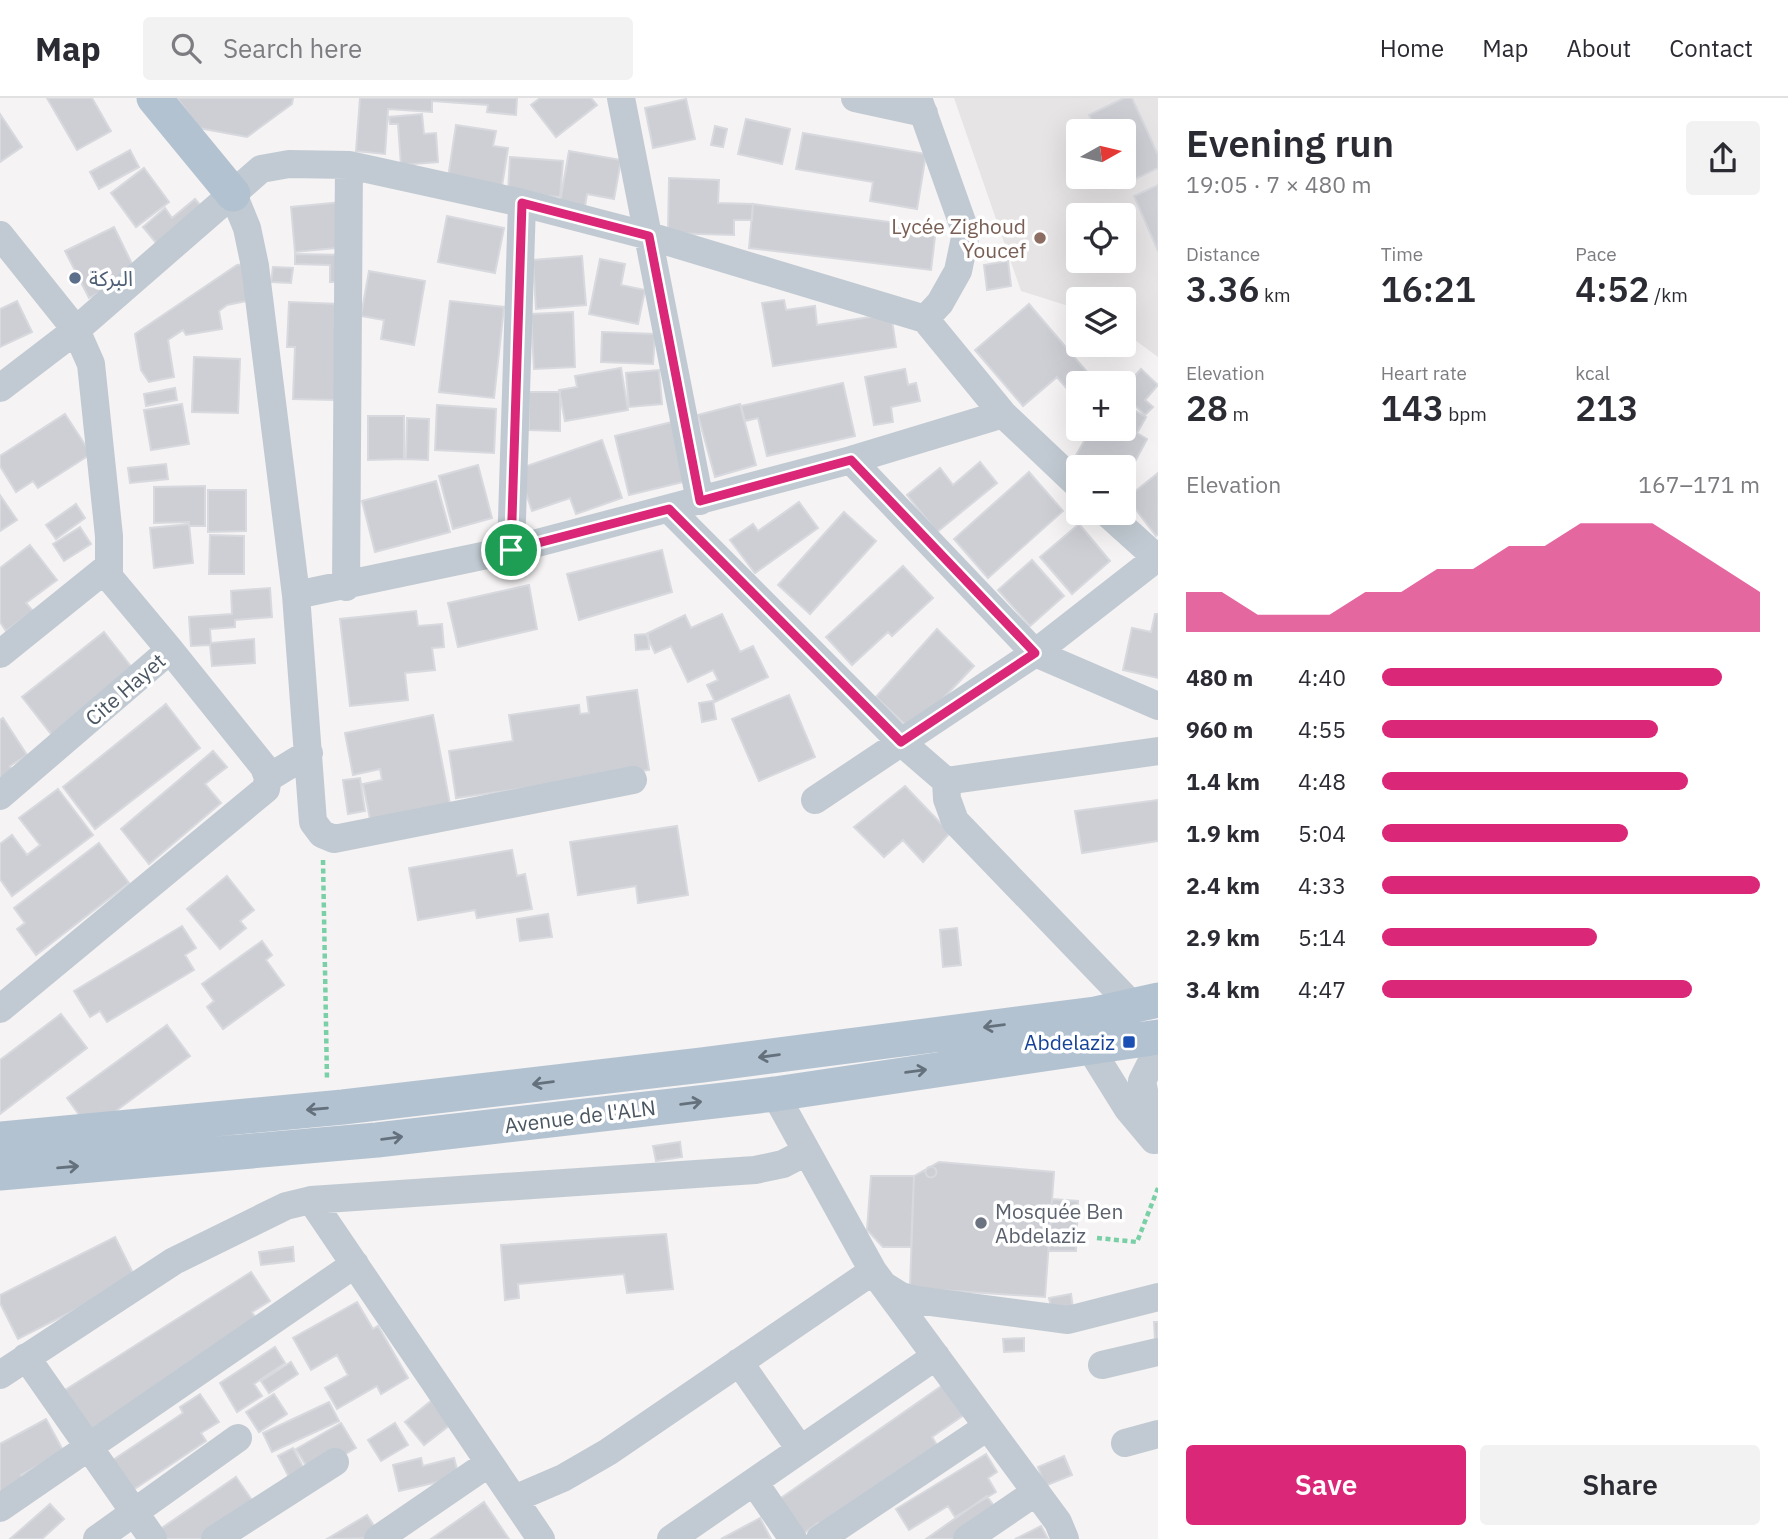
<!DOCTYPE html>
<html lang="en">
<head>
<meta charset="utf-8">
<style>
	body { margin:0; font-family:"IBM Plex Sans","Noto Sans Arabic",sans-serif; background:#f2f2f3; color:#2b2b33; height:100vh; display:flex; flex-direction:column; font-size:26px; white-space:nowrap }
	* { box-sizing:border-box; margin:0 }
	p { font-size:23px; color:#7c7c81 }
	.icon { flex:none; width:38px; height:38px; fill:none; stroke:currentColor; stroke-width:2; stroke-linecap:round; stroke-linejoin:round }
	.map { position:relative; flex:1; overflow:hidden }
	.details { display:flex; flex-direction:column; background:#fff; width:630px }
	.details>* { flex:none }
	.needle { width:46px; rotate:82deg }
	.controls { position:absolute; left:1066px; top:21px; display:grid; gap:14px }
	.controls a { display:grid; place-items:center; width:70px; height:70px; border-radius:7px; background:#fff; box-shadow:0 7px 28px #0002; font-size:35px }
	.pin { position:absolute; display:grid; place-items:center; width:60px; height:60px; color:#fff; margin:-30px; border:4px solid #fff; border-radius:50%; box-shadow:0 2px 7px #0007 }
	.round { display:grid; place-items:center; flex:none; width:74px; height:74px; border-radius:7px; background:#f2f2f3 }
	.summary { display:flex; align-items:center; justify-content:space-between; height:119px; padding:0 28px }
	h1 { font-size:38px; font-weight:600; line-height:52px }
	.figures { display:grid; grid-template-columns:repeat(3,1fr); gap:10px; height:119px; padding:7px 28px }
	.figures div { display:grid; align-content:center }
	.figures b { font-size:35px; font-weight:600 }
	.figures small { font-size:19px; font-weight:400 }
	.figures p { font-size:19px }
	.chart { height:196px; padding:14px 28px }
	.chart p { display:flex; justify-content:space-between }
	.chart svg { width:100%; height:126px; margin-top:7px; fill:#db2777; opacity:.7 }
	.cta { display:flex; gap:14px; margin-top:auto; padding:14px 28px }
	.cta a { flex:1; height:80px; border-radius:7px; background:#db2777; color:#fff; font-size:28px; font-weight:600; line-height:80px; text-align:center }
	.cta a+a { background:#f2f2f3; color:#2b2b33 }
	ul { padding:0 28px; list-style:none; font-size:23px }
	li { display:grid; grid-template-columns:112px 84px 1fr; align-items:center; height:52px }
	li i { height:18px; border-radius:9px; background:#db2777 }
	header { display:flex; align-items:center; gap:42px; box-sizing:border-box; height:98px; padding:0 35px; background:#fff; border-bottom:2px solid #e1e1e2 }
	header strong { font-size:33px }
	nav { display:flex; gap:38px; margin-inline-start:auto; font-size:24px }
	.search { width:490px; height:63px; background:#f2f2f3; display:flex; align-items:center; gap:18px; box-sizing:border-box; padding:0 24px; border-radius:7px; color:#7c7c81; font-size:26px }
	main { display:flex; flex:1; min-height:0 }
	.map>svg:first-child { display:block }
	.education { fill:#e6e4e5; fill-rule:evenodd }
	.building { fill:#cdcfd5; stroke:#d7d9de; stroke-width:2 }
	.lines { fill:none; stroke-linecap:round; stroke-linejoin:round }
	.path { stroke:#7ad0a6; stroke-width:4.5; stroke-dasharray:5 3.5; stroke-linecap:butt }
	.minor { stroke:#c1cad2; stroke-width:28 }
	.major { stroke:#b3c2d1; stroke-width:35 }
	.oneway { stroke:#64717d }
	.route-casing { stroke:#fff; stroke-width:14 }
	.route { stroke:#db2777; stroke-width:9 }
	.education-dot { fill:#8d6e63; stroke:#fff; stroke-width:2.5 }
	.service-dot { fill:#5c6f8a; stroke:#fff; stroke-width:2.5 }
	.transit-dot { fill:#1a4fb4; stroke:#fff; stroke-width:2.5 }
	.worship-dot { fill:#6b7280; stroke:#fff; stroke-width:2.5 }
	.labels { text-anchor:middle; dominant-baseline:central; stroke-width:7; stroke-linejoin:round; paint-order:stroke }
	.education-label { font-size:21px; fill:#785e54; stroke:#fff; text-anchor:end }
	.service-label { font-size:21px; fill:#4e5e75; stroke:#fff; text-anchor:start }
	.street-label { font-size:21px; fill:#4a5661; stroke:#fff }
	.transit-label { font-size:21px; fill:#164399; stroke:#fff; text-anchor:end }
	.worship-label { font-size:21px; fill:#5b616d; stroke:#fff; text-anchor:start }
</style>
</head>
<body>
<header>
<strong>Map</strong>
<div class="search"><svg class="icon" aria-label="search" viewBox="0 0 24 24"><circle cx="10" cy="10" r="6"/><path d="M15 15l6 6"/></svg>Search here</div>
<nav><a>Home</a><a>Map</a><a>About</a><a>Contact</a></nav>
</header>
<main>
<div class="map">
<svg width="1158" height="1441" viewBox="0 0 1158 1441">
	<rect width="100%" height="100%" fill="#f5f3f3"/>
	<path class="education" d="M954 0H1158V259L1124 234V201H1078V211L1021 193ZM1078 33H1124V79H1078ZM1078 117H1124V163H1078Z"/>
	<path class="building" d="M47 0H92L111 33 77 52Z
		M177 0H293L292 6 247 39 199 30Z
		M360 0H517L516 17 487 14 488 7 432 3V14L388 11 385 56 356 53Z
		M540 0H591L597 7 556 39 531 7Z
		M1124 0H1132L1158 57V70L1121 88 1117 79H1124V33H1096L1089 17Z
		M686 1 695 41 653 50 645 10Z
		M0 16 22 49 0 64Z
		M422 16 424 36 436 35 438 64 401 67 398 26H390L389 19Z
		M746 21 790 31 782 66 738 56Z
		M456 27 496 33 493 48 508 50 502 88 448 80Z
		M715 28 727 31 723 49 711 47Z
		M803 35 926 56 917 111 870 103 873 84 796 71Z
		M130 52 139 69 99 91 90 74Z
		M569 53 621 62 614 101 587 96 584 114 559 110Z
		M510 59 563 63 560 99 508 95Z
		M144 70 169 104 136 129 111 95Z
		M669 80 719 82 718 105 753 106 752 122H734V137L668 135Z
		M1158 87V153L1134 98Z
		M195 101 211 120 166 157 143 129 165 110 172 120Z
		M342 104 346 149 295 154 291 109Z
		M753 106 936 130 931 172 749 150Z
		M447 118 504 130 495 175 438 164Z
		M114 129 137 176 89 200 65 153Z
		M295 156 345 157 344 184H330V167L295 166Z
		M582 158 586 207 536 211 533 162Z
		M600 161 625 166 621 187 645 192 638 226 589 216Z
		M1008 163 1011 188 987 192 984 167Z
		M246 166 252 202 227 207 219 213 222 231 186 237 183 232 168 242 174 279 149 284 141 272 135 236 237 167Z
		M273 169 293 170 291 185 271 184Z
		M369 173 425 183 414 247 381 241 384 222 361 218Z
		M784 202 786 212 815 208 817 227 891 216 896 249 773 268 762 205Z
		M17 203 32 234 0 249V211Z
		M450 203 504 209 494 300 439 294Z
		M289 204 339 206 336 302 293 301 295 249H287Z
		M1029 206 1087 274 1068 292 1057 279 1023 308 975 252Z
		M573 214 575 269 534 271 531 216Z
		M602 234 655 236 653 266 601 264Z
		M194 259 240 261 238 315 192 314Z
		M621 270 628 312 565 323 559 292 577 289 575 278Z
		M905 271 908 287 916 285 920 303 891 309 893 324 874 327 865 279Z
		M1141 271 1158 287 1145 302 1153 309 1145 317 1124 297V290Z
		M659 272 662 306 629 309 626 275Z
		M843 285 855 338 767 358 758 320 745 323 741 308Z
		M175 290 177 302 146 308 144 296Z
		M529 294H560V333L529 332Z
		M182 306 189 346 151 352 144 312Z
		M740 306 756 367 715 379 698 317Z
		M1124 306 1146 319 1137 335 1147 341 1124 384V369H1094L1075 359 1091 331H1124Z
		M437 307 496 311 494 355 435 352Z
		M65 316 91 356 38 390 33 383 16 394 0 368V358Z
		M368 318H404V361L368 362Z
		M407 320 429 321 428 362 406 361Z
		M672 324 687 383 629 397 615 338Z
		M602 342 622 400 576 416 570 400 532 413 518 371Z
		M980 364 997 385 937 434 907 397 940 370 953 387Z
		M166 366 168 381 130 385 128 370Z
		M478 367 492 420 453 431 439 378Z
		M1029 374 1063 413 988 480 954 441Z
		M1158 375V436L1156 438 1127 400Z
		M436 383 450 434 375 454 362 403Z
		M205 388V428H189V424L154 425V389Z
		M208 392H246V433L208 434Z
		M0 397 17 422 0 433Z
		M799 404 818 430 755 475 730 442 753 426 758 433Z
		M76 406 85 420 56 441 46 427Z
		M844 414 876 443 810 516 778 487Z
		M189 426 193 465 154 470 150 430Z
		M1079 426 1110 463 1072 496 1040 459Z
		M80 429 91 446 64 463 53 446Z
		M210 437 244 438V476H209Z
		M30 447 57 482 26 505 33 513 6 533 0 524V470Z
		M662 452 672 494 579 522 567 476Z
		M1032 462 1064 498 1030 528 998 492Z
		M903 468 933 500 892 538 888 534 852 567 826 539Z
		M529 487 537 531 458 549 448 505Z
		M270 490 272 519 235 522V529L210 531 211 545 254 541 255 565 212 568 210 547 191 548 189 519 232 516 231 493Z
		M416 513 418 528 442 526 444 549 432 550 435 572 405 575 408 602 350 608 340 521Z
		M722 516 740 554 753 548 768 579 715 604 707 587 718 582 713 572 688 584 671 548 655 555 646 536 685 517 691 530Z
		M1155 516H1158V580L1123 572 1132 530 1151 534Z
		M937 531 974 568 912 633 876 599Z
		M104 534 137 576 55 641 22 599Z
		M648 536 649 551 636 552 635 537Z
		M637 592 649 672 456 700 449 653 513 643 509 617 579 607 580 616 589 615 587 599Z
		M789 597 815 659 759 683 732 621Z
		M713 603 716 621 702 624 699 605Z
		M166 606 200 650 95 731 63 689Z
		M433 617 450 706 371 726 363 686 382 682 380 671 353 677 345 635Z
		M3 620 27 657 10 668 15 677 0 687V622Z
		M213 653 227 669 205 686 221 705 149 766 121 731Z
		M360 680 365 713 348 716 343 682Z
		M905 688 950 735 923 764 903 742 884 759 854 729Z
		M58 691 93 737 12 798 0 781V746L12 737 27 757 40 747 19 720Z
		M1158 702V743L1082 755 1075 713Z
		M677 728 688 797 638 805 636 788 578 797 570 744Z
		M99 745 129 785 36 857 17 831 25 825 14 810Z
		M512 752 517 778 525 776 532 811 477 820 475 812 418 822 409 770Z
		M227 778 254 812 240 823 246 830 220 851 187 811Z
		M548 816 552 839 520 843 517 821Z
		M182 828 196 850 185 857 194 872 107 924 100 913 90 919 74 893Z
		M957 830 961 867 943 869 940 832Z
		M262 843 272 857 266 862 284 887 223 931 207 909 214 903 202 886Z
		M61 916 87 950 0 1016V962Z
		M167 927 190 958 90 1032 67 1000Z
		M680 1044 682 1059 656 1063 653 1048Z
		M939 1064 1054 1074 1045 1199 910 1190 914 1078Z
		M925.5 1074a5.5 5.5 0 1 1 11 0a5.5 5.5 0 1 1-11 0Z
		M871 1078H914L911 1149H883L867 1132Z
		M1052 1101 1078 1103 1076 1153H1049Z
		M666 1136 673 1191 627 1195 624 1176 518 1186 519 1200 505 1202 501 1147Z
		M115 1139 136 1181 18 1241 0 1205V1197Z
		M293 1149 294 1163 261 1167 259 1154Z
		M251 1174 270 1203 252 1214 268 1239 91 1334 65 1292Z
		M1071 1196 1073 1210 1052 1214 1049 1200Z
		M357 1204 373 1231 378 1228 408 1280 381 1296 377 1288 337 1311 325 1290 348 1277 337 1257 311 1272 293 1240Z
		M1154 1224H1158V1242H1155Z
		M1024 1240V1253L1004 1254 1003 1241Z
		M275 1249 285 1265 254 1286 262 1298 237 1314 220 1285Z
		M291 1264 298 1276 269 1295 261 1283Z
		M943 1287 964 1317 932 1339 937 1347 829 1441 818 1425 796 1441 771 1407Z
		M200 1296 219 1324 201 1335 206 1343 121 1400 101 1370 183 1315 180 1309Z
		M274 1296 287 1316 259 1334 246 1314Z
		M431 1303 450 1327 424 1347 405 1324Z
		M329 1304 339 1323 272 1354 263 1335Z
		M46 1321 64 1354 21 1377 34 1401 0 1419V1346Z
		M341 1325 356 1350 311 1376 296 1351Z
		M395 1325 408 1347 381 1363 368 1342Z
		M293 1350 308 1378 293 1387 278 1358Z
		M986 1356 997 1374 988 1380 996 1394 955 1419 948 1408 909 1432 896 1411Z
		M1064 1358 1072 1377 1045 1388 1038 1369Z
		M421 1360 423 1368 454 1360 459 1379 399 1393 393 1367Z
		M236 1379 256 1408 209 1441H156L153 1436Z
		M987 1398 1006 1425 962 1441H926Z
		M484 1404 509 1441H431Z
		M50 1406 64 1421 42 1441H10Z
		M367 1417 382 1440 327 1441Z
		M760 1420 771 1441H721Z
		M1041 1428 1048 1441H1015Z"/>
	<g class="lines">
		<path class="path" d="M323 762 327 981
			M1097 1140 1137 1144 1158 1090"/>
		<path class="minor" d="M621 0 700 403
			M855 0 924 15
			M918 0 966 135 958 173 940 205 925 221
			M233 96 247 130 255 168 296 497 313 724 322 736 334 741 633 682
			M0 137 76 232 91 266 109 438V479L170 552 0 698
			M0 290 76 232 261 71 289 66 349 67 522 105 649 138 925 221 1003 316 1078 387
			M851 362 1035 555 1158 608
			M669 411 901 644 946 683 1158 653
			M1107 415 1158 461
			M511 452 522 105
			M346 489 349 67
			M296 497 511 452 851 362 1003 316
			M170 552 264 669 268 680
			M0 556 108 469
			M946 683 947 701 955 723 1132 907
			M815 702 1035 555 1158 459
			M0 911 266 691 268 680 309 655
			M1075 936 1090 950 1128 1011 1154 1042
			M775 996 873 1173 1058 1424 1065 1441
			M1153 1038 1142 983 1158 951
			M311 1102 541 1441
			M885 1188 901 1198 916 1202 1068 1222 1158 1199
			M26 1259 153 1441
			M739 1264 800 1351
			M1102 1267 1158 1254
			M0 1277 174 1163 286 1108 311 1102 755 1072 783 1066 806 1054
			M1125 1345 1158 1336
			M754 1384 793 1441
			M514 1401 563 1380 608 1354 873 1173
			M0 1410 355 1166
			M97 1441 238 1340
			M215 1441 335 1364
			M378 1441 489 1365
			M671 1441 936 1258
			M820 1441 987 1329
			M967 1441 1036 1394"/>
		<path class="major" d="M154 0 233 96
			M0 1041 343 1009 702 967 1095 916 1158 902
			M0 1075 377 1042 775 996 1158 939"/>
	</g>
	<defs><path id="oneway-shaft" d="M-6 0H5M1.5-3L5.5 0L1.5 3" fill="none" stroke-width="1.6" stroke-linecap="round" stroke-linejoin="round" transform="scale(1.75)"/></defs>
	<g class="oneway">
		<use href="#oneway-shaft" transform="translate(994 928) rotate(173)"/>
		<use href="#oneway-shaft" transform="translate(769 958) rotate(172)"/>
		<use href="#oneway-shaft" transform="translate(916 973) rotate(-8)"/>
		<use href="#oneway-shaft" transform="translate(543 985) rotate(173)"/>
		<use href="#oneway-shaft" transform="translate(691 1005) rotate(-7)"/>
		<use href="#oneway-shaft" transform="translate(317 1011) rotate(175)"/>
		<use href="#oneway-shaft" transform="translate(392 1040) rotate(-7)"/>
		<use href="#oneway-shaft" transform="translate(68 1069) rotate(-5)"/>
	</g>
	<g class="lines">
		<g class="route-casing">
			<path id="route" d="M522 105 649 138 700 403 851 362 1035 555 901 644 669 411 511 452Z"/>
		</g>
		<use href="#route" class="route"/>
	</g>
	<circle class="education-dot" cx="1040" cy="140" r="7"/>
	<circle class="service-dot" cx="75" cy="180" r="7"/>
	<rect class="transit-dot" x="1122" y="937" width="14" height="14" rx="3.5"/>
	<circle class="worship-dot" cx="981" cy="1125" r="7"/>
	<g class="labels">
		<g class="education-label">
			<text x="1026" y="128">Lycée Zighoud<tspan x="1026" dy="24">Youcef</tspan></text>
		</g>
		<g class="service-label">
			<text x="89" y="180">البركة</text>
		</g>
		<g class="street-label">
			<text transform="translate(125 591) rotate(-41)">Cite Hayet</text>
			<text transform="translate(580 1018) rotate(-7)">Avenue de l'ALN</text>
		</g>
		<g class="transit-label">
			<text x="1115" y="944">Abdelaziz</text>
		</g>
		<g class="worship-label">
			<text x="995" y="1113">Mosquée Ben<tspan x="995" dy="24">Abdelaziz</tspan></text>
		</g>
	</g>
</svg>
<div class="controls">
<a><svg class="needle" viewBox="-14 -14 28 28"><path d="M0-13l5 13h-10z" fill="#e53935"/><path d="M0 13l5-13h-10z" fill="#7c7c81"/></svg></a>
<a><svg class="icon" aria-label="locate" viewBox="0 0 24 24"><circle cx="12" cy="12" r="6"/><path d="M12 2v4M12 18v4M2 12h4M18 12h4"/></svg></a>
<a><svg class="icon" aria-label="layers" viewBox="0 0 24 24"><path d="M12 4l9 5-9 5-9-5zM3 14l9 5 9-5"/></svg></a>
<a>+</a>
<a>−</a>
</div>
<div class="pin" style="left:511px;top:452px;background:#1e9e55"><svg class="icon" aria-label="arrive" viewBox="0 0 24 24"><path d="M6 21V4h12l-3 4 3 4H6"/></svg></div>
</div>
<section class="details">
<div class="summary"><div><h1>Evening run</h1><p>19:05 · 7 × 480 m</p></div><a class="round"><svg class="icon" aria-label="share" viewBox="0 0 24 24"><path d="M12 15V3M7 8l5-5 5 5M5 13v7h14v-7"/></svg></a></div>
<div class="figures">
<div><p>Distance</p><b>3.36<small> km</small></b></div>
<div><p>Time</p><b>16:21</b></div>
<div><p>Pace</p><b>4:52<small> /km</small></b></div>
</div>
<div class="figures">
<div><p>Elevation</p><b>28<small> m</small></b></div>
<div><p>Heart rate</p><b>143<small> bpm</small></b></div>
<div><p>kcal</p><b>213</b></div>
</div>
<div class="chart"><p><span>Elevation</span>167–171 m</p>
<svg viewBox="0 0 160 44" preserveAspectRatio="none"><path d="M0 44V30L10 30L20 38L30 38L40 38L50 30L60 30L70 22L80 22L90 14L100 14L110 6L120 6L130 6L140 14L150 22L160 30V44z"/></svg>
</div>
<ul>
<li><b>480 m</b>4:40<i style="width:90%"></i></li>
<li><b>960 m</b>4:55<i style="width:73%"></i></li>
<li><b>1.4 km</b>4:48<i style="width:81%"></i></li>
<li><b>1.9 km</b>5:04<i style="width:65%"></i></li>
<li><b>2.4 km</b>4:33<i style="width:100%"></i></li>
<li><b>2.9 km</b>5:14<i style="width:57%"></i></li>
<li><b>3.4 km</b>4:47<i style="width:82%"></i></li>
</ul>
<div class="cta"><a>Save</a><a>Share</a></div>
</section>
</main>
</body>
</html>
